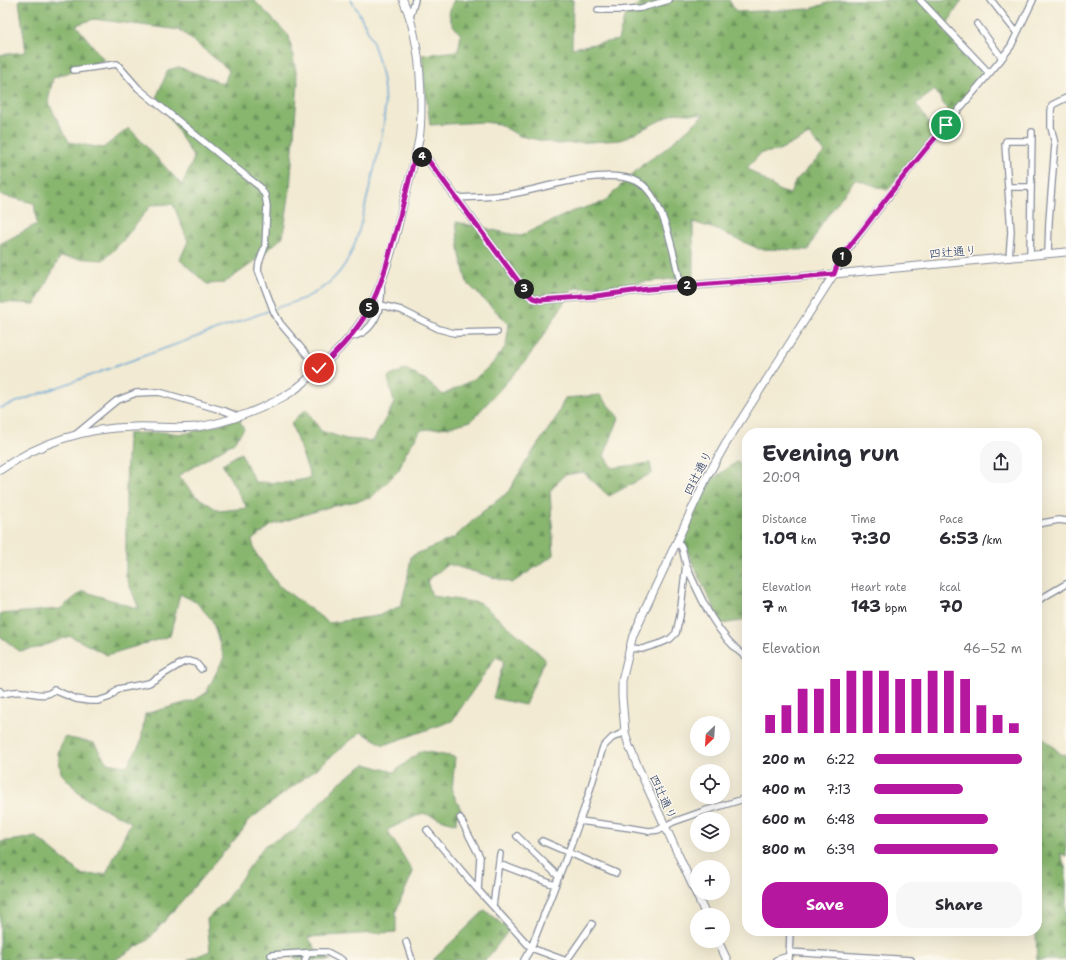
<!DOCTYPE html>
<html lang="en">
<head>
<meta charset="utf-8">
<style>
	body { margin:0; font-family:"Shantell Sans","Klee One",sans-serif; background:#f7f7f7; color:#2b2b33; height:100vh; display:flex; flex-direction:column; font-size:15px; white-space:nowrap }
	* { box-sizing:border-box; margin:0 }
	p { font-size:13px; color:#7c7c81 }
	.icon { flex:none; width:22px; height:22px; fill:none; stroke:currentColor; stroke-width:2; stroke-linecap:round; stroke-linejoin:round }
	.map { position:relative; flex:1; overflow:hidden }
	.details { position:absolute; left:742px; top:428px; width:300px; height:508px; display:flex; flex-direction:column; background:#fff; border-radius:16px; box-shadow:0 4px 16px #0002 }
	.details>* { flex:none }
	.needle { width:26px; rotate:205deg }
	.fabs { position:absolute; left:690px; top:716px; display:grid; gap:8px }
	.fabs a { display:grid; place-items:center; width:40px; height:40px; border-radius:50%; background:#fff; box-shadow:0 4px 16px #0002; font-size:20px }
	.pin { position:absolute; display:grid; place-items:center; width:34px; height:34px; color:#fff; margin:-17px; border:2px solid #fff; border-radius:50%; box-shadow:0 1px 4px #0007 }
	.km { position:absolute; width:20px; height:20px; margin:-10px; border-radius:50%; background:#222; color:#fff; font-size:11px; line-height:20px; text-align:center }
	.round { display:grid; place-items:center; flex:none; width:42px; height:42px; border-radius:16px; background:#f7f7f7 }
	.summary { display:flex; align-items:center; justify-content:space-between; height:68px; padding:0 20px }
	h1 { font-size:22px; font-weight:700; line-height:30px }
	.figures { display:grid; grid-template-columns:repeat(3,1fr); gap:6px; height:68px; padding:4px 20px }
	.figures div { display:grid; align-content:center }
	.figures b { font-size:17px; font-weight:700 }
	.figures small { font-size:11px; font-weight:400 }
	.figures p { font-size:11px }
	.chart { height:112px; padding:8px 20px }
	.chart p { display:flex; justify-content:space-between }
	.chart svg { width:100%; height:72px; margin-top:4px; stroke:#b5179e; stroke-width:6 }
	.action { display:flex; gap:8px; margin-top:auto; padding:8px 20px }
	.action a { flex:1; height:46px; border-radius:16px; background:#b5179e; color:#fff; font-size:16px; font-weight:700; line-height:46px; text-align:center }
	.action a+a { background:#f7f7f7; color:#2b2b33 }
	ul { padding:0 20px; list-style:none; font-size:13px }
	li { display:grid; grid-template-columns:64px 48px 1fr; align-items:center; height:30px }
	li i { height:10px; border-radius:5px; background:#b5179e }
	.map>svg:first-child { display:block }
	.forest { fill:url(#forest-firs); stroke:#527266; fill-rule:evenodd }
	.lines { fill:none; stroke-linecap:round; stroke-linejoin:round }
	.stream { stroke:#5fa3d4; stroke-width:1.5 }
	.minor-casing { stroke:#868c98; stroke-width:8 }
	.tertiary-casing { stroke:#868c98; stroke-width:9 }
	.minor { stroke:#fff; stroke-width:5.5 }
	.tertiary { stroke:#fff; stroke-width:7 }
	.route-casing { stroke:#fff; stroke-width:8 }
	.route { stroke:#b5179e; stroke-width:5 }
	.labels { text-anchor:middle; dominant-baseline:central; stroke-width:3; stroke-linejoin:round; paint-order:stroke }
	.street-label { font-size:12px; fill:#1b2f5e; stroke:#fbf7ec }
</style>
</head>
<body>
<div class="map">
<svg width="1066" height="960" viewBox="0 0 1066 960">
	<defs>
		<pattern id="forest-firs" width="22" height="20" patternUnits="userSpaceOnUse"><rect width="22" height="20" fill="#88b66e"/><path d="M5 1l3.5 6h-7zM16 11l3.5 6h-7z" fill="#6e945e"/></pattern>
	</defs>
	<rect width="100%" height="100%" fill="#fbf7ec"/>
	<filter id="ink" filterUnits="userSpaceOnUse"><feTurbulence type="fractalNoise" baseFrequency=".025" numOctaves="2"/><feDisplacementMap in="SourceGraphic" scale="8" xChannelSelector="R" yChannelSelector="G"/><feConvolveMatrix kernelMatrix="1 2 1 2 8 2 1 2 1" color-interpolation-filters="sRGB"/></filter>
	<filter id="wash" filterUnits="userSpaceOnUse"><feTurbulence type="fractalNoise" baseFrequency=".012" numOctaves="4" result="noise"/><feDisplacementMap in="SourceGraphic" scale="16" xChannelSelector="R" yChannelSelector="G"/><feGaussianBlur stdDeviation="0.9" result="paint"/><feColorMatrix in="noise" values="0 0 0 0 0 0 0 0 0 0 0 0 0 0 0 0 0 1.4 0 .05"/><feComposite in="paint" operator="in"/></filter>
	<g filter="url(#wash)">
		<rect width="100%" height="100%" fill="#f2ead2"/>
		<path class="forest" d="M19 0H254L289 36 298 82 290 189 283 237 247 267 224 283 207 284 180 260 188 241 173 204 151 205 121 243 103 260 60 257 35 304 0 302V244L37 224 34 203 0 195V55L26 52ZM94 19 180 30 229 70 224 84 179 67 168 70 157 96 194 158 182 185 129 128 103 148 69 142 48 102 53 78 104 60 76 25Z
			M454 0H573L572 48 618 40 625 15 642 2 643 0H729L736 12 810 9 836 0H962L943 30 984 73 951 116 935 90 916 104 936 133 887 190 855 179 822 223 808 250 759 249 715 229 693 222V277L572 289 546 332 524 363 471 421 449 427 421 430 405 454 399 470 371 498 329 507 272 525 252 540 255 552 278 585 329 623 377 616 401 606 407 582 411 556 454 538 481 513 508 492 527 460 556 418 565 398 600 395 619 418 604 456 612 468 650 463 652 473 609 496 583 472 564 475 550 491 554 555 512 583 448 564 427 581 432 596 480 603 528 643 545 659 525 705 493 698 504 661 496 657 452 721 384 745 361 732 317 768 248 821 243 830 148 940 115 960H0V842L36 837 83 875 106 874 131 822 97 805 82 796 61 773 58 753 64 737 94 743 107 763 127 766 141 742 145 714 195 700 206 693 224 657 212 620 196 602 180 594 170 636 107 655 70 636 37 648 19 651 0 636V614L60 609 83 591 139 609 126 576V488L128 434 161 432 183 434 239 419 244 429 233 443 178 476 196 496 219 511 247 508 222 464 241 453 255 482 285 483 311 478 291 423 306 409 321 431 346 439 373 441 394 403 388 377 406 369 429 383 443 395 476 378 492 364 506 346 509 324 467 283 460 255 456 222 520 236 571 212 604 202 642 165 664 150 704 115 675 113 621 140 558 144 520 136 499 124 484 122 430 125 423 70 422 55 458 51 461 35C450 22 445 16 454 0ZM809 135 825 152 796 180 790 194 780 191 747 168 761 153 777 151Z
			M738 461 747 480V620L722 624 699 577 681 536 705 484Z
			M1037 732 1062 755 1066 754V856L1060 853 1066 869V960H1037L1036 933 1034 931H1037Z
			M421 751 455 757 452 791 461 810 456 818V824L423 813 387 830 413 872 396 911V932L308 937 319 954 331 960H301L280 954 278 960H188L210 951 207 919 226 900 265 845 294 831 340 782 365 764 394 772Z
			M485 910 509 930 486 960H433Z"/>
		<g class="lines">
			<path class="stream" d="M275 308C297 302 317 295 334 278 355 257 360 227 367 198 373 173 381 147 384 121 388 78 374 36 351 0
				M0 408 271 310"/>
		</g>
	</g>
	<g filter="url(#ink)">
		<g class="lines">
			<g class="minor-casing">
				<path id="minor" d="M920 0 989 73
					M991 0 1017 33
					M598 10H621L641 8 669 0
					M410 17 415 0
					M977 24 1002 58
					M74 70 117 64 138 88 236 168 260 187 265 195 267 206 265 246 259 263 258 270 274 312 280 323 319 369
					M1008 187H1031
					M457 198C475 197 494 197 512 194 544 189 617 162 644 186 665 205 675 259 681 287
					M1048 253 1049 221 1055 144 1051 127V111L1052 105 1066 98
					M1030 256 1032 132
					M1009 258 1011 232 1005 144 1006 141H1031
					M834 274 839 261 918 158 999 62 1011 46 1033 0
					M381 305 401 310 439 329 454 333 497 332
					M350 337C376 333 383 305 381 283
					M75 435 116 401 136 393 159 392 225 411 237 416
					M1037 524 1059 520 1066 521
					M686 565C701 599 716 635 747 658
					M1037 601 1066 584
					M629 648 642 649 661 643 670 639 676 633 680 616 686 564 682 548 677 541
					M0 691 2 694C9 693 16 691 22 692 33 692 45 699 54 690L76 699 89 701H98L110 697 118 689 149 683 182 663 188 661 196 663 201 669
					M460 818 480 857 478 890 531 948 564 960
					M580 821 631 828 649 831 658 830 673 822 704 811 747 798
					M427 830 478 890
					M517 836 559 877
					M542 841 616 873
					M499 864 555 885
					M493 906 500 854
					M406 942 412 960
					M789 952 911 960
					M271 955 318 952H327L342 960
					M305 960 308 953
					M524 960 531 948 571 845 585 806 603 747 612 738 625 732
					M567 960 592 924
					M776 960 789 956
					M789 960 790 931"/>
			</g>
			<g class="tertiary-casing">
				<path id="tertiary" d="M415 155 428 160 527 293 533 298 540 300 596 296 648 289 834 274 1066 252
					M0 470C39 443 85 428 133 427 154 426 175 429 196 427 227 423 267 408 293 391 300 386 307 380 313 374 336 354 358 331 372 303 388 271 396 235 404 200 409 180 415 160 419 139 421 128 421 116 421 105 421 70 418 33 403 0
					M706 915 637 765 629 746 625 732 622 697V681L633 635 707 477 725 445 834 274
					M718 941 727 960"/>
			</g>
			<use href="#minor" class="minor"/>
			<use href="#tertiary" class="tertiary"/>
		</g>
	</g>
	<g class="lines" filter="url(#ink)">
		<g class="route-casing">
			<path id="route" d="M319 368C340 350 358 330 371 305 381 285 387 265 392 244 401 215 408 185 415 155L428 160 527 293 533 298 540 300 596 296 648 289 834 274C839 257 853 242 864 228 890 193 917 159 946 125"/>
		</g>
		<use href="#route" class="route"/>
	</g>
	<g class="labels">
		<g class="street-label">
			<text transform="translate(953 252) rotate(-5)">四辻通り</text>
			<text transform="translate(698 473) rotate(-63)">四辻通り</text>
			<text transform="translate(663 797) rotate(65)">四辻通り</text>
		</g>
	</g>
</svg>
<div class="fabs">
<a><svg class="needle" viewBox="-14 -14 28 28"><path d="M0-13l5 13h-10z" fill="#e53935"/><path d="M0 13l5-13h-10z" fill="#7c7c81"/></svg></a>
<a><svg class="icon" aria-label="locate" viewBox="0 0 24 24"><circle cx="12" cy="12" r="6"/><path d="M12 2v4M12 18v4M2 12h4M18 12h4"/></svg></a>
<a><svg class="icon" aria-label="layers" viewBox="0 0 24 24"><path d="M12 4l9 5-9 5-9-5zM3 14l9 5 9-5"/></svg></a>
<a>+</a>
<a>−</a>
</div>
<div class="pin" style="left:946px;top:125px;background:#1e9e55"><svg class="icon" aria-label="arrive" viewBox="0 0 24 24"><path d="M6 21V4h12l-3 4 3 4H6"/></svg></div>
<div class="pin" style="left:319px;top:368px;background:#d93025"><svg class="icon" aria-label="check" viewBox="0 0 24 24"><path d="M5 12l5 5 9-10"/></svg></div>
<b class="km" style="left:842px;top:257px">1</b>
<b class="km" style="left:687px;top:286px">2</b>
<b class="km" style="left:524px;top:289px">3</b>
<b class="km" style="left:422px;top:157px">4</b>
<b class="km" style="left:369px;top:308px">5</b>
<section class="details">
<div class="summary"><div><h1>Evening run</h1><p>20:09</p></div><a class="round"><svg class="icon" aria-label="share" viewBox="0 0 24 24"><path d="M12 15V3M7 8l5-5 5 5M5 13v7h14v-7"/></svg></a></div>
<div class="figures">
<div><p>Distance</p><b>1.09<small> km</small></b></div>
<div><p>Time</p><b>7:30</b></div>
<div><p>Pace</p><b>6:53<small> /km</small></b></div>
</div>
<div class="figures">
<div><p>Elevation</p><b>7<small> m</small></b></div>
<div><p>Heart rate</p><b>143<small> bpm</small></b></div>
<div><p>kcal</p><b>70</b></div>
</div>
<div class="chart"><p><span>Elevation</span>46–52 m</p>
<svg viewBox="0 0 160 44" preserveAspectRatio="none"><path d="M5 44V33M15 44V27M25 44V17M35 44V17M45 44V11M55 44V6M65 44V6M75 44V6M85 44V11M95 44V11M105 44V6M115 44V6M125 44V11M135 44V27M145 44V33M155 44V38"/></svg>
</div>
<ul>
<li><b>200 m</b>6:22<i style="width:100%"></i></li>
<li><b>400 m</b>7:13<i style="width:60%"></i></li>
<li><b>600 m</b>6:48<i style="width:77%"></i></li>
<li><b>800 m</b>6:39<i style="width:84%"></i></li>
</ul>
<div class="action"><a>Save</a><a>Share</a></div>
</section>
</div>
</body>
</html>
